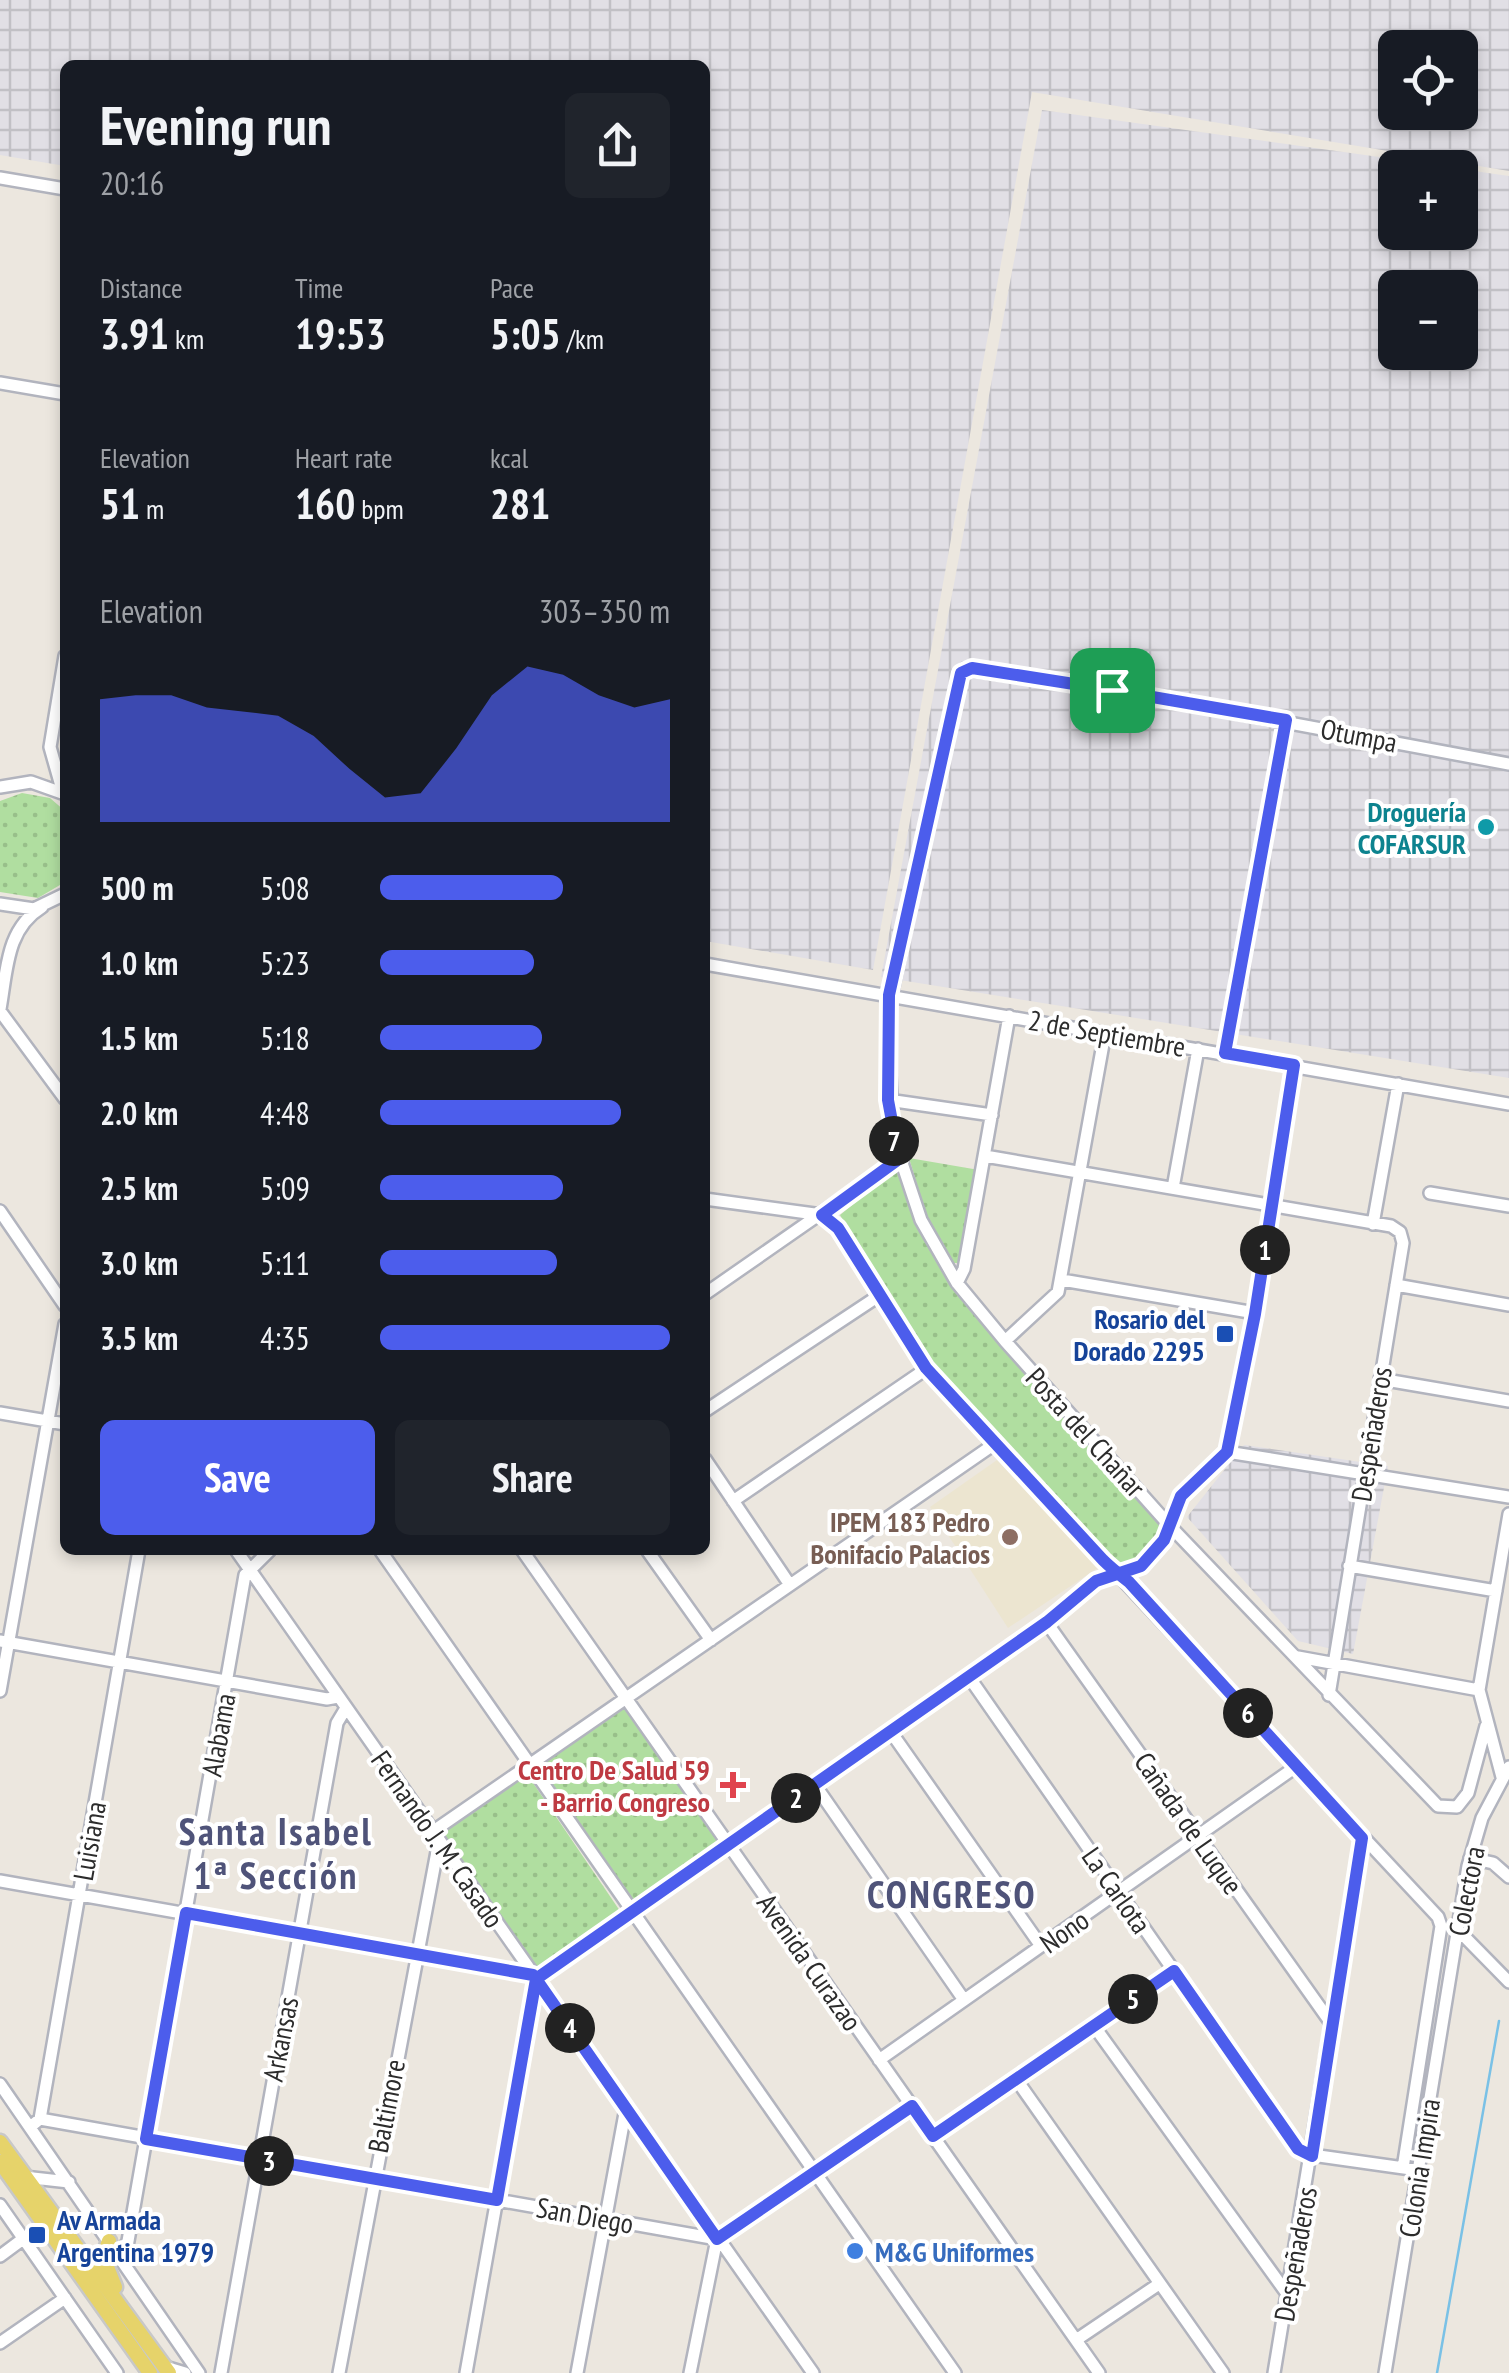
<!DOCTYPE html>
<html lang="en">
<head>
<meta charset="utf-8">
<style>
	body { margin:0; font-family:"PT Sans Narrow",sans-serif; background:#20242c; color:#f1f3f6; height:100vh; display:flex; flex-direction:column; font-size:38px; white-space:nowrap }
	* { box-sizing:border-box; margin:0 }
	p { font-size:32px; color:#9ea1a6 }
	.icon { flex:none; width:55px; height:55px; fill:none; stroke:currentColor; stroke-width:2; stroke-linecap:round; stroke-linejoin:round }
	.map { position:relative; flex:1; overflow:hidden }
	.details { position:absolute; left:60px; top:60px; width:650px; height:1495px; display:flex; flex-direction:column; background:#171b24; border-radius:15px; box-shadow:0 5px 15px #0003 }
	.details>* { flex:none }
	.buttons { position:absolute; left:1378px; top:30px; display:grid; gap:20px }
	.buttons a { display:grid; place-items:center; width:100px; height:100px; border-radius:15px; background:#171b24; box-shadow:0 5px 15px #0003; font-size:50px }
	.pin { position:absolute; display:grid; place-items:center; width:85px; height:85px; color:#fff; margin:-42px; border-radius:20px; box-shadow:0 5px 15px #0006 }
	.km { position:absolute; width:50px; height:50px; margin:-25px; border-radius:50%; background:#222; color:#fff; font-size:28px; line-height:50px; text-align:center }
	.round { display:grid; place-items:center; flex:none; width:105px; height:105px; border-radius:15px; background:#20242c }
	.summary { display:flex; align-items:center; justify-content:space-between; height:170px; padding:0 40px }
	h1 { font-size:55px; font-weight:600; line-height:75px }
	.stats { display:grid; grid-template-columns:repeat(3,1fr); gap:15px; height:170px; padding:10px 40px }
	.stats div { display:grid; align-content:center }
	.stats b { font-size:42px; font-weight:600 }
	.stats small { font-size:28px; font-weight:400 }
	.stats p { font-size:28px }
	.chart { height:280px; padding:20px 40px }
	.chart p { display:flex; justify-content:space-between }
	.chart svg { width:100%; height:180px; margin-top:10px; fill:#4c5dec; opacity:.7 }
	.cta { display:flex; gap:20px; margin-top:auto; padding:20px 40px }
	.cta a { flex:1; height:115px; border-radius:15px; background:#4c5dec; color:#fff; font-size:40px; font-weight:600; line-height:115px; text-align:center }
	.cta a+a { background:#20242c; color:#f1f3f6 }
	ul { padding:0 40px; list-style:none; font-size:32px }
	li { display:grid; grid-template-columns:160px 120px 1fr; align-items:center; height:75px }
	li i { height:25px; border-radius:12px; background:#4c5dec }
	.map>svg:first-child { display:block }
	.industrial { fill:url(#industrial-grid); fill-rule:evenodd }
	.education { fill:#ece5d0 }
	.park { fill:url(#park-dots) }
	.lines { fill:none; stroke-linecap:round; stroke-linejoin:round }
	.stream { stroke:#7ac1e6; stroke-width:2.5 }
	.minor-casing { stroke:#b2b4be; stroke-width:16 }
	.major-casing { stroke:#c8c8c8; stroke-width:19 }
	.minor { stroke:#fff; stroke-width:11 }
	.major { stroke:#e6d36a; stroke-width:14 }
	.route-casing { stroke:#fff; stroke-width:20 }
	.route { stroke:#4c5dec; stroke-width:12 }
	.culture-dot { fill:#0f9aa8; stroke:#fff; stroke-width:4 }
	.transit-dot { fill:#1a4fb4; stroke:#fff; stroke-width:4 }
	.education-dot { fill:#8d6e63; stroke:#fff; stroke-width:4 }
	.health-dot { fill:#e0444e; stroke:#fff; stroke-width:4 }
	.shop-dot { fill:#3f7fe0; stroke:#fff; stroke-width:4 }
	.labels { text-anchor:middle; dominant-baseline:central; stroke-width:8; stroke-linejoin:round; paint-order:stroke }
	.street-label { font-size:28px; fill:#2c2c2c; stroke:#fff }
	.culture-label { font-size:28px; font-weight:bold; fill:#0d838f; stroke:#fff; text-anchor:end }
	.transit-label { font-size:28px; font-weight:bold; fill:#164399; stroke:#fff; text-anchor:end }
	.education-label { font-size:28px; font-weight:bold; fill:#785e54; stroke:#fff; text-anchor:end }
	.health-label { font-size:28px; font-weight:bold; fill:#be3a42; stroke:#fff; text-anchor:end }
	.shop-label { font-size:28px; font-weight:bold; fill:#366cbe; stroke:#fff; text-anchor:start }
	.district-label { font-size:38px; font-weight:bold; letter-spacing:2.5px; fill:#4f5379; stroke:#fff }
</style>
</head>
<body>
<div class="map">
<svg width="1509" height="2373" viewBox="0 0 1509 2373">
	<defs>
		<pattern id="industrial-grid" width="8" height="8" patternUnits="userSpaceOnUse" patternTransform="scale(2.5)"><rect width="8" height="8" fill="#e1dfe5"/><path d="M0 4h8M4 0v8" fill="none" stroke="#c1c0c5"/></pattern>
		<pattern id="park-dots" width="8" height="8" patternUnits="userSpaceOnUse" patternTransform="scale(2.5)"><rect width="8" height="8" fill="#b0dea0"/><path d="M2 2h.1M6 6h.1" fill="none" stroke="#98bf8a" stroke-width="1.8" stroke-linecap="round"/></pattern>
	</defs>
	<rect width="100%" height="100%" fill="#ece7df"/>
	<path class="industrial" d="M0 0H1509V171L1032 92 873 970 705 941V65H65V166L0 155ZM1395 48H1460V112H1395Z
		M1042 110 1451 167 1395 168V232H1460V169L1509 176V1078L881 977ZM1395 288H1460V352H1395Z
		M1244 1445 1388 1466 1353 1654 1298 1641 1187 1517Z"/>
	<path class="education" d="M997 1460 1099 1567 1008 1628 930 1507Z"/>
	<path class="park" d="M22 793 50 798 65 811V882L38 898 0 892V801Z
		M909 1158 979 1170 960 1263H952L927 1217Z
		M896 1169C903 1187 908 1209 918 1226 984 1332 1080 1439 1168 1527L1134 1564H1117L939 1372 891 1303 840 1215Z
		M626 1705 720 1840 632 1902 538 1766Z
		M527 1774 620 1911 534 1971 441 1833Z"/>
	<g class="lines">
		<path class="stream" d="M1437 2373 1499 2021"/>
		<g class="minor-casing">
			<path id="minor" d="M0 178 65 189
				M0 383 65 394
				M0 787 31 782 62 793
				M63 793 50 747 65 656
				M0 904 34 909 65 894
				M705 964 1509 1104
				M0 1009C7 970 6 929 42 907
				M0 1011 65 1099
				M1225 1053 1286 720
				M888 1100 992 1115
				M985 1156 1391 1226 1400 1232 1403 1243 1329 1695
				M1173 1188 1198 1049
				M1430 1193 1509 1206
				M705 1199 822 1215
				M0 1211 65 1306
				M822 1215 838 1228 926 1369 1438 1917 1441 1926 1403 2168
				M1373 1224 1398 1084
				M1062 1280 1255 1313
				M957 1283 964 1269 1009 1016
				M1396 1285 1509 1305
				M705 1294 899 1159
				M1005 1341 1058 1292 1105 1033
				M1380 1379 1509 1401
				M705 1411 877 1297
				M0 1413 65 1424
				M1227 1452 1509 1497
				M705 1459 790 1585
				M733 1501 926 1369
				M236 1550 813 2373
				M380 1550 955 2373
				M522 1550 1099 2373
				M647 1550 711 1640
				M1349 1566 1496 1591
				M1047 1623 1331 2023
				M0 1641 327 1699 338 1697
				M1298 1657 1479 1690
				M969 1677 1298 2149 1312 2155 1418 2170
				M0 1691 65 1324
				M1486 1726 1468 1793 1457 1807 1438 1806 1169 1525 1005 1341 957 1283 921 1220 893 1136 887 1015 958 679 965 669 1113 690 1509 764
				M891 1732 1041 1946
				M1502 1777 1479 1690 1509 1514
				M815 1785 964 2000
				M432 1832 993 1445
				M1470 1858 1493 1863 1509 1877
				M0 1881 533 1975
				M1458 1930 1509 1982
				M536 1979 1047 1623 1096 1581 1141 1566 1164 1540 1181 1496 1227 1452 1255 1313 1294 1065
				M1094 2026 1288 2295
				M879 2060 1297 1766
				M1016 2079 1223 2373
				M0 2084 199 2373
				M40 2119 717 2239
				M30 2127 40 2119 139 1550
				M933 2136 1174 1971
				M24 2177 69 2182
				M0 2205 117 2373
				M717 2239 911 2106
				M0 2256 23 2239
				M119 2256 128 2241 245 1575 270 1550
				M1076 2340 1159 2284
				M0 2343 65 2298
				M165 2367 185 2373
				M221 2373 337 1723 346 1708
				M339 2373 439 1841
				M466 2373 536 1979
				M577 2373 626 2108
				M690 2373 717 2239
				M1274 2373 1362 1838
				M1385 2373 1468 1866 1482 1818 1509 1767"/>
		</g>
		<g class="major-casing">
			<path id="major" d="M0 2142 169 2373
				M0 2162 150 2373
				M109 2241 103 2257 115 2287"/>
		</g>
		<use href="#minor" class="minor"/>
		<use href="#major" class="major"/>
	</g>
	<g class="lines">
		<g class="route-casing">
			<path id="route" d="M1112 690 1286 720 1225 1053 1294 1065 1255 1314 1227 1452 1181 1496 1164 1540 1141 1566 1096 1581 1047 1622 536 1979 497 2200 146 2139 186 1913 533 1975 536 1979 717 2239 912 2106 933 2136 1174 1971 1298 2149 1312 2156 1362 1838 1129 1582C1120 1575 1111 1568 1103 1560L926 1368 838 1228 822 1215 899 1159 888 1100 889 995 961 673 972 668 1112 690"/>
		</g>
		<use href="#route" class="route"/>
	</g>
	<circle class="culture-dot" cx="1486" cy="827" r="10"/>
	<g class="transit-dot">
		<rect x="1215" y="1324" width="20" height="20" rx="5"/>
		<rect x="27" y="2225" width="20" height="20" rx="5"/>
	</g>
	<circle class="education-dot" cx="1010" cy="1537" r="10"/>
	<path class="health-dot" d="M728 1770h10v10h10v10h-10v10h-10v-10h-10v-10h10z"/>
	<circle class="shop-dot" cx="855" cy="2251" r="10"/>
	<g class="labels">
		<g class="street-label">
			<text transform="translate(1359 735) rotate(11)">Otumpa</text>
			<text transform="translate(1107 1033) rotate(10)">2 de Septiembre</text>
			<text transform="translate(1086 1432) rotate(48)">Posta del Chañar</text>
			<text transform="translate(1371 1434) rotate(-81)">Despeñaderos</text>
			<text transform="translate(218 1735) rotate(-80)">Alabama</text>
			<text transform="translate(1189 1823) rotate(55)">Cañada de Luque</text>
			<text transform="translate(438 1839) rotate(55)">Fernando J. M. Casado</text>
			<text transform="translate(89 1841) rotate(-80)">Luisiana</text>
			<text transform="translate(1117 1890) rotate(55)">La Carlota</text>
			<text transform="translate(1466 1891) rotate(-79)">Colectora</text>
			<text transform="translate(1064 1931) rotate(-35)">Nono</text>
			<text transform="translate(810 1962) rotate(55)">Avenida Curazao</text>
			<text transform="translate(280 2039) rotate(-79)">Arkansas</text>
			<text transform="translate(386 2106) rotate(-79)">Baltimore</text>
			<text transform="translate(1419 2168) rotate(-81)">Colonia Impira</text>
			<text transform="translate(585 2215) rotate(10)">San Diego</text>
			<text transform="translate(1295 2254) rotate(-80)">Despeñaderos</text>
		</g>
		<g class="culture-label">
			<text x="1466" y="811">Droguería<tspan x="1466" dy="32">COFARSUR</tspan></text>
		</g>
		<g class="transit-label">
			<text x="1205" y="1318">Rosario del<tspan x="1205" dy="32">Dorado 2295</tspan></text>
			<text x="57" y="2219" text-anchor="start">Av Armada<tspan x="57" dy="32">Argentina 1979</tspan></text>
		</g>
		<g class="education-label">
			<text x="990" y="1521">IPEM 183 Pedro<tspan x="990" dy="32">Bonifacio Palacios</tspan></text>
		</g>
		<g class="health-label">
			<text x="710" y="1769">Centro De Salud 59<tspan x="710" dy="32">- Barrio Congreso</tspan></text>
		</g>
		<g class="shop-label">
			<text x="875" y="2251">M&amp;G Uniformes</text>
		</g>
		<g class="district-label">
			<text x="276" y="1830">Santa Isabel<tspan x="276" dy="44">1ª Sección</tspan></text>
			<text x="952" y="1893">CONGRESO</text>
		</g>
	</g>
</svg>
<div class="buttons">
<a><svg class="icon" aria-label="locate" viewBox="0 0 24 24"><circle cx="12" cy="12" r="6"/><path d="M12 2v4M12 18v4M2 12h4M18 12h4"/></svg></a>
<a>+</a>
<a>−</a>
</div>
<div class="pin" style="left:1112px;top:690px;background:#1e9e55"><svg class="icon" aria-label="arrive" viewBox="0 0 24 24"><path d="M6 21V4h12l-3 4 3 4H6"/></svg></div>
<b class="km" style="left:1265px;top:1250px">1</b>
<b class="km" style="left:796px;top:1798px">2</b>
<b class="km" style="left:269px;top:2161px">3</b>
<b class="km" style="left:570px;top:2028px">4</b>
<b class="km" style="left:1133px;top:1999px">5</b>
<b class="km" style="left:1248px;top:1713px">6</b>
<b class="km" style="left:894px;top:1141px">7</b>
<section class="details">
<div class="summary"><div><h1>Evening run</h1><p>20:16</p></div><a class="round"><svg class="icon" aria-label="share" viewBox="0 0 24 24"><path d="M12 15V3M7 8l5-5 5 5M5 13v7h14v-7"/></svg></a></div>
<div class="stats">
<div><p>Distance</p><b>3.91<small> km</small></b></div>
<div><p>Time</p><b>19:53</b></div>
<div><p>Pace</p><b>5:05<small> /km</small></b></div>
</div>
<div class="stats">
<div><p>Elevation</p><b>51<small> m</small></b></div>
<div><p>Heart rate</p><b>160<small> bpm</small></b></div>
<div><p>kcal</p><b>281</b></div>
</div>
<div class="chart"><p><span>Elevation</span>303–350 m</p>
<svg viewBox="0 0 160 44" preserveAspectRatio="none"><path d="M0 44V14L10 13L20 13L30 16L40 17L50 18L60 23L70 31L80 38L90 37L100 26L110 13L120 6L130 8L140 13L150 16L160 14V44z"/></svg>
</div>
<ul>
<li><b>500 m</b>5:08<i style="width:63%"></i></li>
<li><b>1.0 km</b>5:23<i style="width:53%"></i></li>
<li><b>1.5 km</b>5:18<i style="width:56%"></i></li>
<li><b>2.0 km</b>4:48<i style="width:83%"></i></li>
<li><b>2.5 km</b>5:09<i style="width:63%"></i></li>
<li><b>3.0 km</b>5:11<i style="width:61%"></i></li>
<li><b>3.5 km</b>4:35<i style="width:100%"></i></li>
</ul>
<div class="cta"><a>Save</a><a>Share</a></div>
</section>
</div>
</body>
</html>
